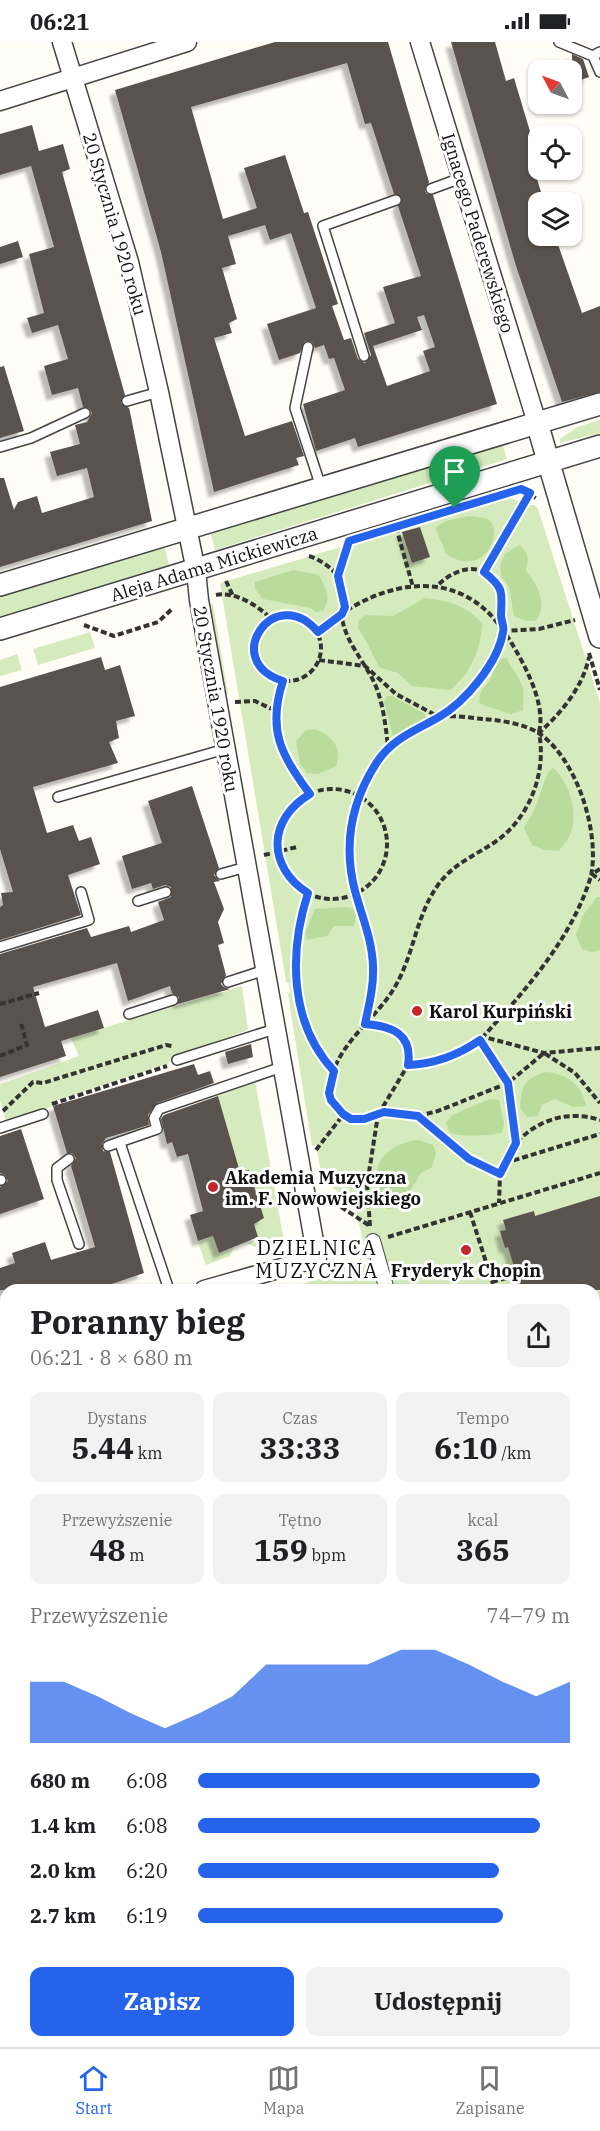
<!DOCTYPE html>
<html lang="pl">
<head>
<meta charset="utf-8">
<style>
	body { margin:0; font-family:"IBM Plex Serif",serif; background:#f2f2f2; color:#202124; height:100vh; display:flex; flex-direction:column; font-size:22px; white-space:nowrap }
	* { box-sizing:border-box; margin:0 }
	p { font-size:20px; color:#757577 }
	.icon { flex:none; width:33px; height:33px; fill:none; stroke:currentColor; stroke-width:2; stroke-linecap:round; stroke-linejoin:round }
	.map { position:relative; flex:1; overflow:hidden }
	.sheet { position:absolute; left:0px; top:1242px; width:600px; height:764px; display:flex; flex-direction:column; background:#fff; border-radius:18px 18px 0 0; box-shadow:0 2px 4px #0004 }
	.sheet>* { flex:none }
	.needle { width:39px; rotate:311deg }
	.buttons { position:absolute; left:528px; top:18px; display:grid; gap:12px }
	.buttons a { display:grid; place-items:center; width:54px; height:54px; border-radius:12px; background:#fff; box-shadow:0 2px 4px #0004; font-size:30px }
	.pin { position:absolute; display:grid; place-items:center; width:51px; height:51px; color:#fff; margin:-62px -26px; border-radius:50% 50% 50% 0; rotate:-45deg; box-shadow:0 0 6px #0007 }
	.pin .icon { rotate:45deg }
	.round { display:grid; place-items:center; flex:none; width:63px; height:63px; border-radius:12px; background:#f2f2f2 }
	.overview { display:flex; align-items:center; justify-content:space-between; height:102px; padding:0 30px }
	h1 { font-size:33px; font-weight:700; line-height:45px }
	.figures { display:grid; grid-template-columns:repeat(3,1fr); gap:9px; height:102px; padding:6px 30px }
	.figures div { display:grid; align-content:center; border-radius:12px; background:#f2f2f2; text-align:center }
	.figures b { font-size:30px; font-weight:700 }
	.figures small { font-size:16px; font-weight:400 }
	.figures p { font-size:16px }
	.chart { height:168px; padding:12px 30px }
	.chart p { display:flex; justify-content:space-between }
	.chart svg { width:100%; height:108px; margin-top:6px; fill:#2563eb; opacity:.7 }
	.action { display:flex; gap:12px; margin-top:auto; padding:12px 30px }
	.action a { flex:1; height:69px; border-radius:12px; background:#2563eb; color:#fff; font-size:24px; font-weight:700; line-height:69px; text-align:center }
	.action a+a { background:#f2f2f2; color:#202124 }
	ul { padding:0 30px; list-style:none; font-size:20px }
	li { display:grid; grid-template-columns:96px 72px 1fr; align-items:center; height:45px }
	li i { height:15px; border-radius:8px; background:#2563eb }
	.status { display:flex; justify-content:space-between; align-items:center; height:42px; padding:0 30px; background:#fff; direction:ltr }
	.status svg { height:16px; fill:currentColor }
	.dock { display:flex; justify-content:space-around; align-items:center; height:84px; border-top:2px solid #e0e0e0; background:#fff; font-size:16px; color:#757577 }
	.dock a { display:grid; justify-items:center; gap:3px }
	.dock .on { color:#2563eb }
	.map>svg:first-child { display:block }
	.green { fill:#d5ebbd }
	.forest { fill:#b9dc9c }
	.pitch { fill:#e6f2cf }
	.building { fill:#5a524d; fill-rule:evenodd; filter:url(#shadow) }
	.lines { fill:none; stroke-linecap:round; stroke-linejoin:round }
	.service-casing { stroke:#444; stroke-width:12 }
	.pedestrian-casing { stroke:#444; stroke-width:16 }
	.minor-casing { stroke:#444; stroke-width:21 }
	.tertiary-casing { stroke:#444; stroke-width:24 }
	.path { stroke:#333; stroke-width:4; stroke-dasharray:6 3; stroke-linecap:butt }
	.service { stroke:#fff; stroke-width:9 }
	.pedestrian { stroke:#fff; stroke-width:14 }
	.minor { stroke:#fff; stroke-width:18 }
	.tertiary { stroke:#fff; stroke-width:21 }
	.tram { stroke:#c4262e; stroke-width:1.5 }
	.route-casing { stroke:#fff; stroke-width:12 }
	.route { stroke:#2563eb; stroke-width:8 }
	.poi-dot { fill:#c4262e; stroke:#fff; stroke-width:2 }
	.labels { text-anchor:middle; dominant-baseline:central; stroke-width:6; stroke-linejoin:round; paint-order:stroke }
	.street-label { font-size:18px; fill:#111; stroke:#fff }
	.poi-label { font-size:18px; font-weight:bold; fill:#111; stroke:#fff; text-anchor:start }
	.neighbourhood-label { font-size:20px; letter-spacing:1.5px; fill:#111; stroke:#fff }
</style>
</head>
<body>
<div class="status"><b>06:21</b><svg viewBox="0 0 49 12"><path d="M0 12V9h3v3zM5 12V6h3v6zM10 12V3h3v9zM15 12V0h3v12zM26 1h20v11H26zM47 4h2v5h-2z"/></svg></div>
<div class="map">
<svg width="600" height="2005" viewBox="0 0 600 2005">
	<defs>
		<filter id="shadow"><feDropShadow dx="-5.5" dy="5.5" stdDeviation="1.5" flood-color="#0004"/></filter>
	</defs>
	<rect width="100%" height="100%" fill="#fffdf5"/>
	<path class="green" d="M600 378V391L560 401V397L577 385Z
		M502 400 507 417 215 508 210 489Z
		M509 455 527 463H534L538 467 600 661V1285L594 1288V1248H284L368 1221 355 1164 322 1137 316 1102 312 1104 288 952 290 950 289 941 286 940 220 541Z
		M164 503 169 523 0 575V553Z
		M213 562 228 652 223 654 208 563Z
		M90 590 95 606 38 623 33 607Z
		M17 612 22 628 0 634V618Z
		M242 944 248 988 177 1013 167 1022 52 1060 53 1064 7 1083 0 1058V1042L79 1014 71 996Z
		M255 1039 284 1199 259 1207 247 1201 258 1196 254 1182 264 1176 249 1128 240 1130 218 1054Z
		M213 1194 219 1211 233 1206 230 1214 206 1223 198 1200Z
		M6 1439V1455L0 1457 6 1473V1508L0 1490V1441Z
		M600 1942V1991L594 1973V1944Z"/>
	<path class="forest" d="M468 474C474 475 482 475 487 477 506 485 486 540 445 511 444 501 437 496 436 485L446 479Z
		M519 503C530 512 528 517 526 529 538 543 548 562 536 579H526L514 574 509 545 501 534 500 523 505 512Z
		M293 528 319 533C325 544 332 558 323 569L315 570 311 566 263 557 255 547V540Z
		M425 556C449 559 467 563 482 582 480 610 471 629 451 648L412 644 398 631 380 626C371 612 369 600 358 587L359 579 366 573 393 574Z
		M507 616C511 627 518 633 522 643 525 650 523 660 523 668L511 672 480 662C477 648 486 646 491 636 493 632 493 625 493 621L499 617Z
		M387 654H392L425 672 426 677 393 694 384 660Z
		M315 687C333 694 342 705 336 724L318 732 307 731 300 722 296 699 306 688Z
		M553 726C570 740 579 772 570 793 568 799 562 804 559 809L544 808 532 803 524 786 535 766 548 730Z
		M597 855H600V908L592 910 582 907 576 893 583 873Z
		M343 865 352 866 356 873 354 884H334L327 894 307 898 305 891 315 867Z
		M545 1030C566 1031 582 1042 586 1064L573 1065 555 1057 542 1063 538 1074 527 1075 520 1066C522 1044 522 1038 545 1030Z
		M490 1057 499 1058 504 1081 502 1091C488 1094 464 1095 450 1091L446 1081 452 1073Z
		M419 1098 433 1103 436 1111 432 1125 421 1131 402 1163 388 1168C378 1162 379 1154 379 1143 379 1139 377 1133 377 1129 380 1109 402 1099 419 1098Z"/>
	<path class="pitch" d="M421 2000H558L560 2005H423Z"/>
	<path class="building" d="M275 0H388L429 140 425 149 427 152 433 153 497 362 358 405 355 396 316 409 303 362 345 348 334 316 329 317 324 303 315 306 312 300 305 299 300 311 279 318 267 282 316 266 291 191 270 198 265 183 228 194 236 222 222 226 237 277 229 281 232 291 214 296 245 394 292 379 304 414 296 416 299 423 214 450 161 210 115 48ZM347 21 365 82 371 81 394 152 402 156 398 164 421 234 383 245 395 281 364 291 371 313 365 321 358 317 351 296 344 298 332 264 338 262 308 170 304 171 285 113 244 126 257 166 223 177 191 65ZM424 273 435 305 423 309 430 329 387 344 373 304 422 288 417 275Z
		M451 0H495L506 39 514 36 535 106 538 105 537 137 544 160H538V194H555L582 271 600 264V350L562 360 516 224Z
		M572 12 583 17 589 35 572 41Z
		M32 83 39 109 63 102 70 127 62 130 125 353 121 361 129 366 130 370 152 479 0 525V436H4L14 468 18 460 37 454 42 471 94 455 87 426 57 434 50 410 80 402 75 383 87 380 92 371 89 366 83 365 78 346 52 353 44 324 68 317 58 283 32 291 27 276 44 271 29 212 54 205 31 124 0 133V92Z
		M18 199 23 215 0 222V205Z
		M4 324 24 389 0 396V325Z
		M420 485 430 515 412 521 402 490Z
		M101 615 105 628 120 623 135 674 116 679 119 696 109 700 118 721 33 745 47 791 73 783 79 799 91 795 100 822 68 833 81 873 0 898V865L3 863 1 851 13 850 0 807V645Z
		M192 744 219 826 214 833 220 839 214 840 224 867 218 880 224 901 218 903 226 933 221 942 224 945 230 947 178 962 179 955 172 951 170 944 128 959 117 921 33 945 45 985 98 968 104 986 61 999 66 1014 0 1035V912L87 886 91 895 129 884 131 890 164 878 158 860 171 855V845L165 843 153 847 151 841 132 847 122 814 162 801 148 759Z
		M251 1002 253 1015 228 1022 225 1010Z
		M194 1022 198 1033 210 1029 214 1041 157 1061 148 1073 149 1083 106 1096 102 1102 103 1109 110 1110 144 1231 94 1248H0V1226L15 1221 12 1211 45 1200 51 1218 95 1205 71 1124 76 1116 72 1111H67L53 1064Z
		M218 1054 240 1130 249 1128 264 1176 254 1182 258 1195 219 1211 213 1194 198 1199 190 1173 203 1169 188 1112 177 1115 172 1100 167 1102 161 1077 164 1073Z
		M21 1087 44 1157 0 1172V1145L8 1139 5 1133 0 1131V1094Z
		M600 1154V1248H521L508 1205 505 1206 500 1189 506 1188 503 1178 534 1169 535 1174Z"/>
	<g class="lines">
		<g class="service-casing">
			<path id="service" d="M559 0 593 14 600 10
				M593 14 600 30
				M431 147 461 136
				M308 305 295 366 321 445
				M364 314 323 184 396 158
				M127 359 159 350
				M0 405 31 396 85 371
				M58 755 225 707
				M221 832 246 825
				M138 859 166 850
				M0 905 89 878 81 850
				M228 940 265 928
				M129 972 173 958
				M177 1018 275 987
				M0 1086 43 1072
				M120 1101 169 1248
				M108 1104 157 1087 154 1076 159 1067 282 1025
				M69 1117 57 1126V1138L79 1202
				M0 1138H1
				M594 1308 600 1305
				M0 1424 6 1423
				M594 1551 600 1571
				M0 1585 6 1583
				M594 1633 600 1631
				M594 1670 600 1668
				M0 1697 6 1695
				M594 1744 600 1745
				M0 1807 6 1805"/>
		</g>
		<g class="pedestrian-casing">
			<path id="pedestrian" d="M373 1199 387 1248"/>
		</g>
		<g class="minor-casing">
			<path id="minor" d="M62 0 129 220 159 350 196 529 199 558 317 1216 204 1248
				M420 0 537 381
				M0 59 187 0
				M0 1310 6 1308
				M594 1501 600 1500
				M583 2000 585 2005"/>
		</g>
		<g class="tertiary-casing">
			<path id="tertiary" d="M537 381 600 595
				M0 543 600 362
				M0 587 600 404
				M0 1620 6 1639
				M594 1919 600 1917
				M121 2000 123 2005
				M299 2005 318 2000"/>
		</g>
		<path class="path" d="M523 448 537 457
			M396 485 413 545
			M309 514C319 517 333 526 338 535 348 552 340 562 342 576 346 603 370 625 378 650 384 668 386 687 388 705
			M338 534 349 501
			M226 539 233 554
			M439 542C451 531 469 522 484 530
			M216 553C235 549 259 564 271 577
			M255 606a33 33 0 1 1 66 0a33 33 0 1 1-66 0Z
			M84 583 114 594 158 580 172 567
			M318 590C371 542 454 518 502 587
			M589 611 600 648
			M319 618 365 624 396 652 439 675 476 642 504 589 501 574 502 553 496 540 484 530 530 451
			M283 639C267 688 281 714 310 752
			M235 660 255 659 276 669
			M539 690C547 659 520 614 504 589L539 587 575 578
			M277 802a55 55 0 1 1 110 0a55 55 0 1 1-110 0Z
			M264 813 297 805
			M600 827 592 832 600 838
			M307 851C290 911 288 981 334 1029
			M0 962 39 951
			M365 982C372 953 375 927 370 897 367 880 360 866 355 850 347 816 347 784 360 752 373 717 401 686 438 676 451 672 470 676 483 677 500 678 526 682 540 692 577 718 600 790 591 834 572 897 524 950 480 998L508 1041 516 1101 500 1132 499 1161
			M365 982C393 984 412 992 408 1023
			M0 1014 27 1003 21 981
			M52 1062 167 1024
			M3 1069 33 1040 43 1041 166 1003 172 1004
			M343 1073C334 1063 327 1055 330 1041 338 1001 373 980 393 948 414 915 415 875 438 843 453 822 474 814 495 800 529 777 547 731 539 691 561 671 583 645 589 615
			M418 1074 469 1117 500 1132
			M517 1100C539 1077 569 1068 600 1078
			M316 1108 343 1073C355 1078 366 1079 378 1073L408 1023 432 1021 449 1016 488 996 544 1011 600 1006
			M505 1121 600 1092
			M326 1155 370 1184
			M470 1170 495 1248
			M370 1184 367 1143 378 1073 384 1070 418 1074 438 1069 508 1041 544 1011 575 1031 600 1061
			M388 1195 600 1131
			M333 1211 358 1204
			M330 1229 363 1219
			M492 1240 517 1233
			M594 1281 600 1279
			M0 1334 6 1332
			M0 1346 6 1344
			M0 1517 6 1537
			M148 2000 150 2005"/>
		<use href="#service" class="service"/>
		<use href="#pedestrian" class="pedestrian"/>
		<use href="#minor" class="minor"/>
		<use href="#tertiary" class="tertiary"/>
		<path class="tram" d="M0 1607 6 1626
			M0 1635 6 1654
			M115 2000 117 2005
			M126 2000 128 2005"/>
	</g>
	<g class="lines">
		<g class="route-casing">
			<path id="route" d="M521 447 530 451 484 530C504 546 502 549 501 573 501 579 505 585 503 590 498 621 465 660 439 675 415 689 393 696 377 720 351 760 343 803 355 849 362 875 372 897 373 924 374 943 369 963 365 982 392 984 413 992 408 1023 435 1022 457 1014 480 998L508 1041 516 1101 500 1132 469 1117 418 1074 384 1070 364 1077H351L343 1072 331 1058 329 1051 334 1029C289 981 289 910 308 851 266 824 268 777 310 752 281 714 267 687 283 639 219 619 275 539 318 590L342 572 345 565 338 534 349 499Z"/>
		</g>
		<use href="#route" class="route"/>
	</g>
	<g class="poi-dot">
		<circle cx="417" cy="969" r="6"/>
		<circle cx="213" cy="1145" r="6"/>
		<circle cx="466" cy="1208" r="6"/>
	</g>
	<g class="labels">
		<g class="street-label">
			<text transform="translate(115 182) rotate(74)">20 Stycznia 1920 roku</text>
			<text transform="translate(478 191) rotate(73)">Ignacego Paderewskiego</text>
			<text transform="translate(214 522) rotate(-17)">Aleja Adama Mickiewicza</text>
			<text transform="translate(216 657) rotate(80)">20 Stycznia 1920 roku</text>
		</g>
		<g class="poi-label">
			<text x="429" y="969">Karol Kurpiński</text>
			<text x="225" y="1135">Akademia Muzyczna<tspan x="225" dy="21">im. F. Nowowiejskiego</tspan></text>
			<text x="466" y="1228" text-anchor="middle">Fryderyk Chopin</text>
		</g>
		<g class="neighbourhood-label">
			<text x="317" y="1205">DZIELNICA<tspan x="317" dy="23">MUZYCZNA</tspan></text>
		</g>
	</g>
</svg>
<div class="buttons">
<a><svg class="needle" viewBox="-14 -14 28 28"><path d="M0-13l5 13h-10z" fill="#e53935"/><path d="M0 13l5-13h-10z" fill="#757577"/></svg></a>
<a><svg class="icon" aria-label="locate" viewBox="0 0 24 24"><circle cx="12" cy="12" r="6"/><path d="M12 2v4M12 18v4M2 12h4M18 12h4"/></svg></a>
<a><svg class="icon" aria-label="layers" viewBox="0 0 24 24"><path d="M12 4l9 5-9 5-9-5zM3 14l9 5 9-5"/></svg></a>
</div>
<div class="pin" style="left:455px;top:466px;background:#1e9e55"><svg class="icon" aria-label="arrive" viewBox="0 0 24 24"><path d="M6 21V4h12l-3 4 3 4H6"/></svg></div>
<section class="sheet">
<div class="overview"><div><h1>Poranny bieg</h1><p>06:21 · 8 × 680 m</p></div><a class="round"><svg class="icon" aria-label="share" viewBox="0 0 24 24"><path d="M12 15V3M7 8l5-5 5 5M5 13v7h14v-7"/></svg></a></div>
<div class="figures">
<div><p>Dystans</p><b>5.44<small> km</small></b></div>
<div><p>Czas</p><b>33:33</b></div>
<div><p>Tempo</p><b>6:10<small> /km</small></b></div>
</div>
<div class="figures">
<div><p>Przewyższenie</p><b>48<small> m</small></b></div>
<div><p>Tętno</p><b>159<small> bpm</small></b></div>
<div><p>kcal</p><b>365</b></div>
</div>
<div class="chart"><p><span>Przewyższenie</span>74–79 m</p>
<svg viewBox="0 0 160 44" preserveAspectRatio="none"><path d="M0 44V19L10 19L20 25L30 32L40 38L50 32L60 25L70 12L80 12L90 12L100 12L110 6L120 6L130 12L140 19L150 25L160 19V44z"/></svg>
</div>
<ul>
<li><b>680 m</b>6:08<i style="width:92%"></i></li>
<li><b>1.4 km</b>6:08<i style="width:92%"></i></li>
<li><b>2.0 km</b>6:20<i style="width:81%"></i></li>
<li><b>2.7 km</b>6:19<i style="width:82%"></i></li>
</ul>
<div class="action"><a>Zapisz</a><a>Udostępnij</a></div>
</section>
</div>
<nav class="dock">
<a class="on"><svg class="icon" aria-label="home" viewBox="0 0 24 24"><path d="M3 11l9-7 9 7M6 9v11h12V9"/></svg>Start</a>
<a><svg class="icon" aria-label="map" viewBox="0 0 24 24"><path d="M3 6l6-2 6 2 6-2v14l-6 2-6-2-6 2zM9 4v14M15 6v14"/></svg>Mapa</a>
<a><svg class="icon" aria-label="saved" viewBox="0 0 24 24"><path d="M7 4h10v16l-5-4-5 4z"/></svg>Zapisane</a>
</nav>
</body>
</html>
